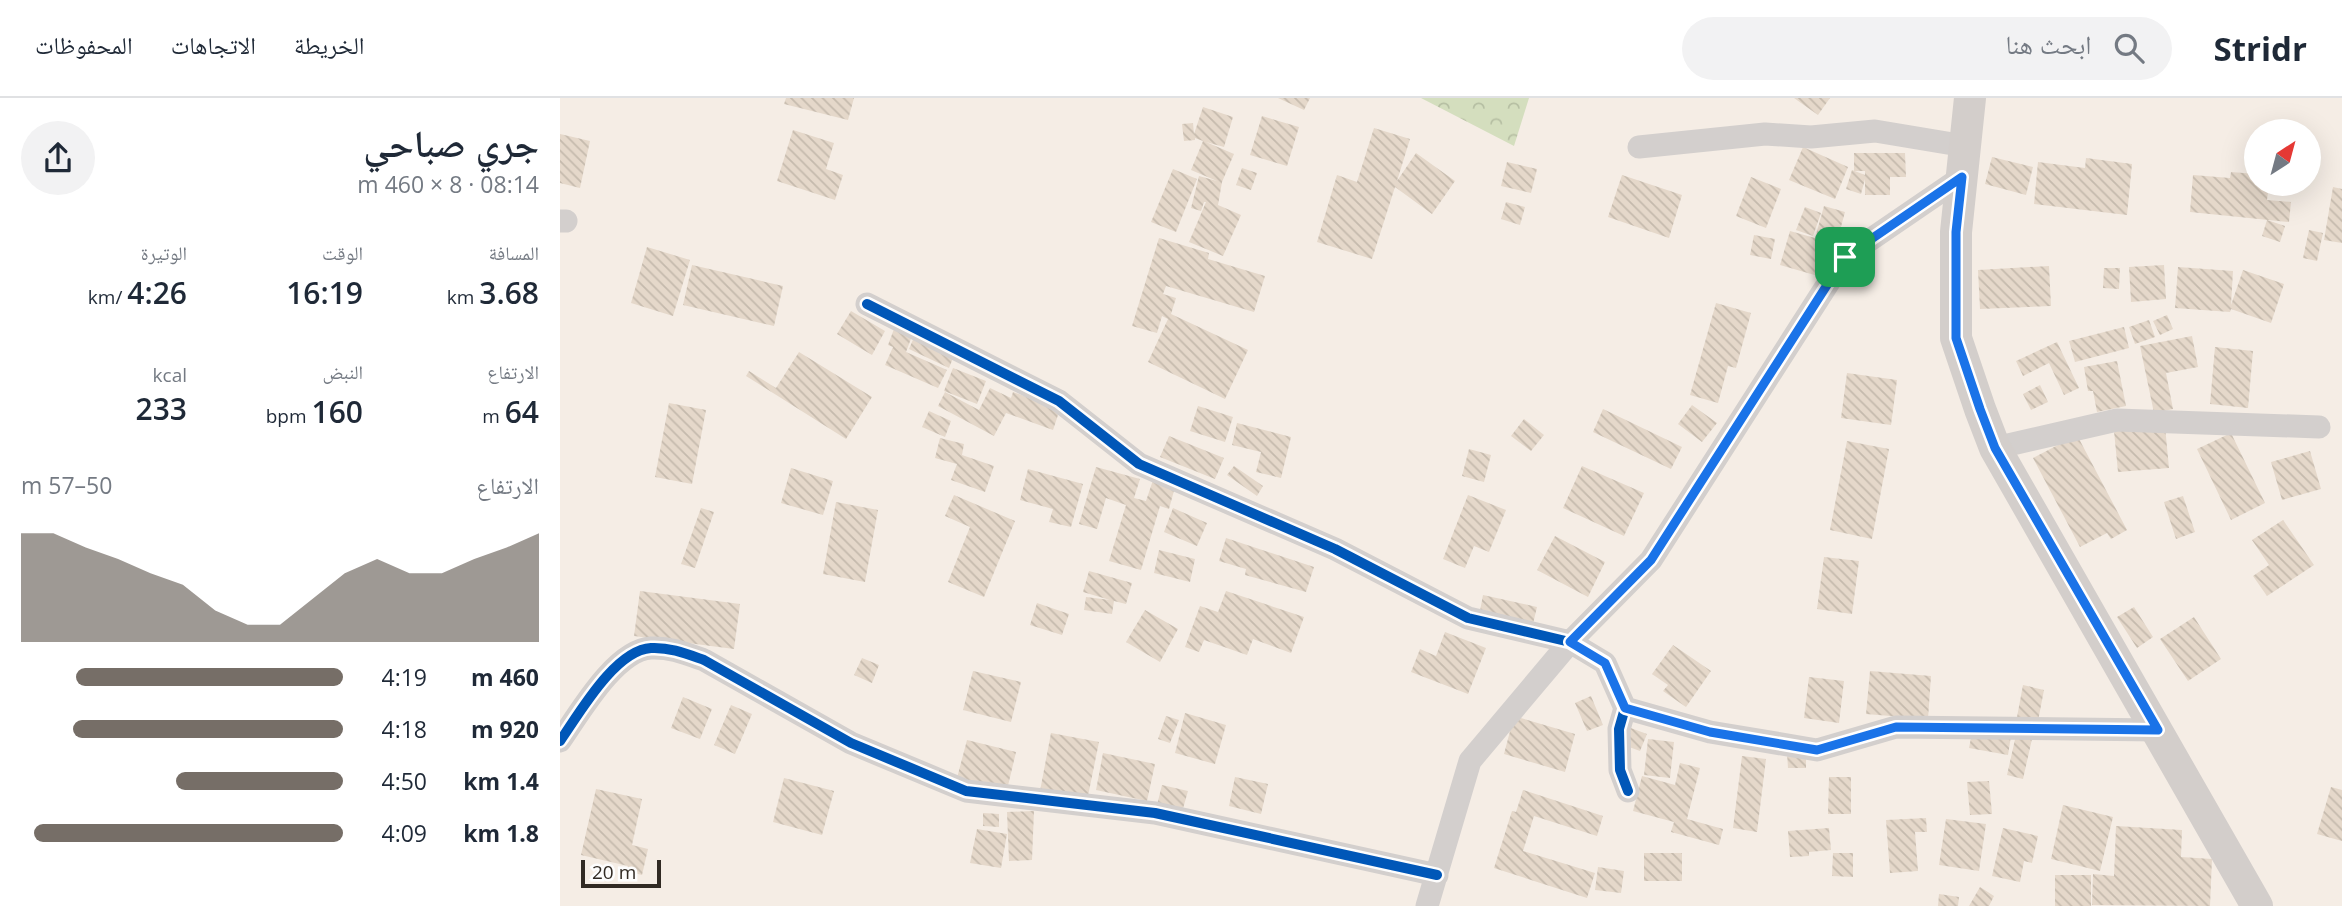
<!DOCTYPE html>
<html lang="ar">
<head>
<meta charset="utf-8">
<style>
	body { margin:0; font-family:"Open Sans","Noto Naskh Arabic",sans-serif; background:#f2f2f3; color:#1f2937; direction:rtl; height:100vh; display:flex; flex-direction:column; font-size:26px; white-space:nowrap }
	* { box-sizing:border-box; margin:0 }
	p { font-size:23px; color:#747a83 }
	.icon { flex:none; width:38px; height:38px; fill:none; stroke:currentColor; stroke-width:2; stroke-linecap:round; stroke-linejoin:round }
	.map { position:relative; flex:1; overflow:hidden; direction:ltr }
	.details { display:flex; flex-direction:column; background:#fff; width:560px }
	.details>* { flex:none }
	.needle { width:46px; rotate:36deg }
	.buttons { position:absolute; left:1684px; top:21px; display:grid; gap:14px }
	.buttons a { display:grid; place-items:center; width:77px; height:77px; border-radius:50%; background:#fff; box-shadow:0 7px 28px #0002; font-size:35px }
	.scale { position:absolute; left:21px; bottom:18px; width:80px; box-sizing:border-box; padding-left:7px; border:4px solid #312a23; border-top:0; font-size:19px; line-height:24px; white-space:nowrap; color:#312a23; -webkit-text-stroke:5px #fdfdfd; paint-order:stroke }
	.pin { position:absolute; display:grid; place-items:center; width:60px; height:60px; color:#fff; margin:-30px; border-radius:14px; box-shadow:0 4px 10px #0006 }
	.round { display:grid; place-items:center; flex:none; width:74px; height:74px; border-radius:37px; background:#f2f2f3 }
	.headline { display:flex; align-items:center; justify-content:space-between; height:119px; padding:0 21px }
	h1 { font-size:38px; font-weight:600; line-height:52px }
	.stats { display:grid; grid-template-columns:repeat(3,1fr); gap:10px; height:119px; padding:7px 21px }
	.stats div { display:grid; align-content:center }
	.stats b { font-size:30px; font-weight:600 }
	.stats small { font-size:19px; font-weight:400 }
	.stats p { font-size:19px }
	.chart { height:196px; padding:14px 21px }
	.chart p { display:flex; justify-content:space-between }
	.chart svg { width:100%; height:126px; margin-top:7px; fill:#766e67; opacity:.7 }
	ul { padding:0 21px; list-style:none; font-size:23px }
	li { display:grid; grid-template-columns:112px 84px 1fr; align-items:center; height:52px }
	li i { height:18px; border-radius:9px; background:#766e67 }
	header { display:flex; align-items:center; gap:42px; box-sizing:border-box; height:98px; padding:0 35px; background:#fff; border-bottom:2px solid #e0e1e3 }
	header strong { font-size:33px }
	nav { display:flex; gap:38px; margin-inline-start:auto; font-size:24px }
	.search { width:490px; height:63px; background:#f2f2f3; display:flex; align-items:center; gap:18px; box-sizing:border-box; padding:0 24px; border-radius:38px; color:#747a83; font-size:26px }
	main { display:flex; flex:1; min-height:0 }
	.map>svg:first-child { display:block }
	.forest { fill:url(#forest-crowns) }
	.building { fill:url(#building-back-hatch) }
	.lines { fill:none; stroke-linecap:round; stroke-linejoin:round }
	.street { stroke:#d3cfcd; stroke-width:23 }
	.secondary { stroke:#d3cecb; stroke-width:32 }
	.cycleway-casing { stroke:#fdfdfd; stroke-width:15 }
	.cycleway { stroke:#0057b8; stroke-width:10 }
	.route-casing { stroke:#fff; stroke-width:14 }
	.route { stroke:#1a73e8; stroke-width:9 }
</style>
</head>
<body>
<header>
<strong>Stridr</strong>
<div class="search"><svg class="icon" aria-label="search" viewBox="0 0 24 24"><circle cx="10" cy="10" r="6"/><path d="M15 15l6 6"/></svg>ابحث هنا</div>
<nav><a>الخريطة</a><a>الاتجاهات</a><a>المحفوظات</a></nav>
</header>
<main>
<div class="map">
<svg width="1782" height="808" viewBox="0 0 1782 808">
	<defs>
		<pattern id="forest-crowns" width="20" height="18" patternUnits="userSpaceOnUse" patternTransform="scale(1.75)"><rect width="20" height="18" fill="#d4debe"/><path d="M2 6a3 3 0 1 1 6 0M12 15a3 3 0 1 1 6 0" fill="none" stroke="#b6bfa3"/></pattern>
		<pattern id="building-back-hatch" width="6" height="6" patternUnits="userSpaceOnUse" patternTransform="scale(1.75)"><rect width="6" height="6" fill="#e5d8ca"/><path d="M-1 5l2 2M0 0l6 6M5-1l2 2" fill="none" stroke="#c5baad"/></pattern>
	</defs>
	<rect width="100%" height="100%" fill="#f5ede5"/>
	<path class="forest" d="M861 0H969L954 48Z"/>
	<path class="building" d="M226 0H294L288 22 224 6Z
		M718 0H750L744 12Z
		M1234 0H1270L1258 17Z
		M643 9 673 19 664 49 646 44 674 56 662 84 658 107 681 117 663 158 629 144 646 104H644L641 113 631 110 639 78 657 83 631 72 643 43 635 40V42L624 43 622 26 633 25 634 36Z
		M702 18 739 29 727 68 690 57Z
		M814 30 850 41 837 83 856 55 895 83 872 116 835 89 812 161 757 144 777 77 797 84Z
		M233 32 274 45 266 71 283 77 275 102 217 83Z
		M0 36 30 43 20 90 0 85Z
		M1243 49 1288 69 1275 101 1229 82Z
		M1294 55H1345L1346 79H1330V97H1305V81L1301 96 1286 91 1292 72 1305 77V73H1294Z
		M1432 59 1473 69 1466 97 1425 86Z
		M1526 60 1572 66 1567 117 1474 106 1478 64 1525 70Z
		M947 64 977 71 971 95 941 88Z
		M682 70 697 75 691 92 676 87Z
		M613 71 637 81 616 134 591 124Z
		M1671 74 1696 76V86H1709L1707 102 1731 104 1729 124 1630 114 1633 77 1670 80Z
		M1062 77 1122 97 1109 140 1048 119Z
		M1191 79 1221 91 1206 130 1176 118Z
		M1773 89 1782 91V145L1764 142Z
		M946 104 965 109 960 127 941 121Z
		M1264 108 1285 114 1276 147 1267 145 1258 178 1220 167 1230 133 1255 140Z
		M1245 109 1261 115 1253 138 1236 132Z
		M1707 122 1725 128 1720 144 1702 138Z
		M1749 132 1763 135 1757 163 1743 160Z
		M1194 137 1215 141 1211 161 1190 157Z
		M599 140 649 155 648 161 705 178 694 214 606 188 603 196 616 200 611 216 688 252 665 301 588 264 608 221 602 218 597 235 572 228Z
		M87 149 130 162 113 218 71 205Z
		M132 167 223 188 214 228 123 207Z
		M1604 167 1606 201 1571 204 1569 169Z
		M1489 168 1491 208 1420 211 1418 172Z
		M1618 169 1673 173 1671 207 1683 172 1724 186 1711 225 1671 211 1670 214 1615 210Z
		M1544 170H1560L1559 191 1543 190Z
		M1156 205 1191 215 1176 270 1168 268 1158 305 1130 297Z
		M291 213 325 233 312 257 277 236Z
		M1607 217 1613 231 1600 237 1593 223Z
		M1589 222 1595 239 1575 246 1569 229Z
		M1564 229 1569 250 1515 264 1509 243Z
		M334 231 352 238 346 254 387 272 378 290 325 267 333 249 328 247Z
		M355 237 395 255 389 270 349 251Z
		M1632 238 1638 269 1606 275 1613 311 1594 315 1580 248Z
		M1497 244 1519 290 1504 297 1489 265 1463 278 1456 263Z
		M1655 249 1693 253 1688 310 1650 306Z
		M239 254 312 299 286 341 186 278 189 273 216 290Z
		M1557 263 1566 308 1537 314 1533 293H1528L1524 269Z
		M393 270 426 283 417 306 384 293Z
		M1287 275 1337 282 1331 327 1281 320Z
		M1480 287 1488 304 1471 312 1463 296Z
		M430 290 451 300 453 294 500 311 493 332 446 315 434 338 378 308 385 294 419 312Z
		M109 305 146 312 132 386 95 379Z
		M1132 307 1157 325 1142 344 1118 326Z
		M638 308 673 319 665 344 630 333Z
		M1043 311 1122 349 1111 371 1033 334Z
		M369 313 391 323 385 339 362 329Z
		M964 321 984 337 971 353 951 338Z
		M677 325 731 339 721 380 696 374 701 354 672 347Z
		M1605 328 1609 370 1558 374 1554 333Z
		M1671 335 1705 405 1671 422 1637 351Z
		M1517 337 1567 432 1551 441 1547 435 1520 449 1473 360Z
		M609 338 664 360 655 381 600 359Z
		M380 340 404 346 402 357 434 368 425 394 391 382 397 366 375 360Z
		M1287 343 1329 351 1312 441 1270 432Z
		M909 351 931 357 924 384 902 378Z
		M1750 353 1761 391 1722 402 1711 364Z
		M674 368 703 388 697 398 667 377Z
		M1022 368 1084 395 1064 438 1003 410Z
		M536 369 580 381 574 400 586 403 593 382 615 389 609 411 600 408 581 472 549 463 566 407 546 400 537 431 519 426Z
		M231 370 273 383 263 417 221 405Z
		M468 371 523 386 511 429 489 424 493 411 460 402Z
		M394 397 455 423 424 499 388 484 410 429 385 418Z
		M908 397 946 412 929 454 914 448 905 470 883 461Z
		M1623 398 1635 434 1616 441 1604 404Z
		M276 404 318 412 305 484 263 476Z
		M141 410 154 414 135 470 121 466Z
		M613 410 647 425 637 448 604 434Z
		M1723 422 1754 467 1707 498 1693 478 1709 467 1692 442Z
		M995 438 1045 464 1028 499 977 472Z
		M666 440 754 469 746 494 685 477 686 471 659 463Z
		M599 452 635 461 630 484 594 475Z
		M1264 459 1299 463 1292 516 1257 511Z
		M529 473 572 485 566 506 554 503 552 516 524 512 526 499 550 502 523 494Z
		M80 493 180 506 174 551 74 538Z
		M666 493 744 519 731 555 693 541 687 557 644 542 639 554 625 549 640 508 658 514Z
		M923 497 977 509 972 530 919 518Z
		M477 505 509 516 502 537 470 527Z
		M1574 509 1593 539 1577 550 1557 519Z
		M585 512 618 531 600 564 566 544Z
		M1634 519 1661 561 1628 583 1600 541Z
		M885 534 926 550 908 596 851 574 860 551 876 558Z
		M1113 547 1151 573 1126 609 1103 593 1108 587 1092 576Z
		M302 560 319 567 312 585 294 577Z
		M413 573 461 584 451 624 403 612Z
		M1310 573 1371 578 1368 621 1306 616Z
		M1249 579 1284 583 1279 625 1244 620Z
		M1463 587 1484 592 1478 623 1457 619Z
		M1031 598 1043 627 1027 633 1015 605Z
		M123 599 152 611 140 641 111 630Z
		M171 607 192 616 175 656 154 647Z
		M625 615 666 627 655 666 615 655Z
		M606 618 619 622 610 645 598 641Z
		M954 618 1015 636 1005 674 944 656Z
		M1068 629 1087 636 1080 653 1061 646Z
		M1413 630 1451 638 1448 657 1409 650Z
		M491 635 539 644 527 703 480 693Z
		M1456 637 1472 641 1463 681 1447 677Z
		M1088 641 1114 644 1110 680 1084 677Z
		M407 642 456 654 447 692 397 680Z
		M543 655 595 666 587 703 536 692Z
		M1227 655H1246V670H1228Z
		M1182 658 1206 661 1197 734 1173 730Z
		M1120 665 1140 670 1127 721 1163 731 1159 747 1111 734 1114 724 1073 713 1082 678 1115 687Z
		M675 679 708 686 701 716 669 708Z
		M1269 679H1291V716H1268Z
		M224 680 274 693 262 737 213 724Z
		M1429 683 1432 716 1410 717 1407 684Z
		M602 687 628 693 622 714 597 707Z
		M1771 689 1782 692V743L1757 736Z
		M36 691 82 701 72 747 88 751 82 777 66 773 68 768 21 757Z
		M963 692 1043 718 1037 738 974 718 963 753 1035 775 1027 800 934 770 952 713 956 714Z
		M1503 707 1553 719 1540 773 1491 761Z
		M474 713 472 762 449 763 447 714Z
		M423 715 439 716V729L423 728Z
		M1366 720 1367 734H1355L1358 773 1330 775 1326 722Z
		M1386 721 1426 726 1419 773 1379 767Z
		M1556 728 1622 732 1621 759 1652 761 1650 808 1532 807 1533 776 1554 778Z
		M1269 730 1271 752 1249 754V758L1230 759 1228 733Z
		M1443 730 1478 738 1472 765 1464 763 1460 784 1432 778Z
		M417 731 447 736 441 770 410 765Z
		M1084 755H1122V783H1084Z
		M1273 755H1293V779L1272 778Z
		M1038 769 1064 773 1061 795 1035 792Z
		M1495 777H1531V808H1495Z
		M1420 789 1434 798 1429 808H1409Z
		M1379 796 1399 799 1398 808H1378Z"/>
	<g class="lines">
		<path class="street" d="M1079 49 1205 36 1251 39 1315 33 1405 48
			M0 123H6
			M307 206 499 303 579 366 775 451 908 520 1010 544 1045 565 1065 610 1059 631 1060 672 1068 693
			M1435 350 1557 322 1759 329
			M1065 610 1150 634 1257 652 1336 629 1598 632
			M0 643C19 616 55 552 91 550 110 549 127 556 144 562L291 645 406 693 595 715 877 777
			M867 808 910 663 1010 544 1091 462 1285 159 1402 79"/>
		<path class="secondary" d="M1410 0 1396 134V240L1420 311 1435 350 1697 808"/>
		<g class="cycleway-casing">
			<path id="cycleway" d="M307 206 499 303 579 366 775 451 908 520 1010 544 1045 565 1065 610 1059 631 1060 672 1068 693
				M0 643C19 616 55 552 91 550 110 549 127 556 144 562L291 645 406 693 595 715 877 777"/>
		</g>
		<use href="#cycleway" class="cycleway"/>
	</g>
	<g class="lines">
		<g class="route-casing">
			<path id="route" d="M1402 79 1396 134V240L1420 311 1435 350 1598 632 1336 629 1257 652 1150 634 1065 610 1045 565 1010 544 1091 462 1285 159Z"/>
		</g>
		<use href="#route" class="route"/>
	</g>
</svg>
<div class="buttons">
<a><svg class="needle" viewBox="-14 -14 28 28"><path d="M0-13l5 13h-10z" fill="#e53935"/><path d="M0 13l5-13h-10z" fill="#747a83"/></svg></a>
</div>
<div class="scale">20 m</div>
<div class="pin" style="left:1285px;top:159px;background:#1e9e55"><svg class="icon" aria-label="arrive" viewBox="0 0 24 24"><path d="M6 21V4h12l-3 4 3 4H6"/></svg></div>
</div>
<section class="details">
<div class="headline"><div><h1>جري صباحي</h1><p>08:14 · 8 × 460 m</p></div><a class="round"><svg class="icon" aria-label="share" viewBox="0 0 24 24"><path d="M12 15V3M7 8l5-5 5 5M5 13v7h14v-7"/></svg></a></div>
<div class="stats">
<div><p>المسافة</p><b>3.68<small> km</small></b></div>
<div><p>الوقت</p><b>16:19</b></div>
<div><p>الوتيرة</p><b>4:26<small> /km</small></b></div>
</div>
<div class="stats">
<div><p>الارتفاع</p><b>64<small> m</small></b></div>
<div><p>النبض</p><b>160<small> bpm</small></b></div>
<div><p>kcal</p><b>233</b></div>
</div>
<div class="chart"><p><span>الارتفاع</span>50–57 m</p>
<svg viewBox="0 0 160 44" preserveAspectRatio="none"><path d="M0 44V6L10 6L20 11L30 15L40 20L50 24L60 33L70 38L80 38L90 29L100 20L110 15L120 20L130 20L140 15L150 11L160 6V44z"/></svg>
</div>
<ul>
<li><b>460 m</b>4:19<i style="width:83%"></i></li>
<li><b>920 m</b>4:18<i style="width:84%"></i></li>
<li><b>1.4 km</b>4:50<i style="width:52%"></i></li>
<li><b>1.8 km</b>4:09<i style="width:96%"></i></li>
</ul>
</section>
</main>
</body>
</html>
